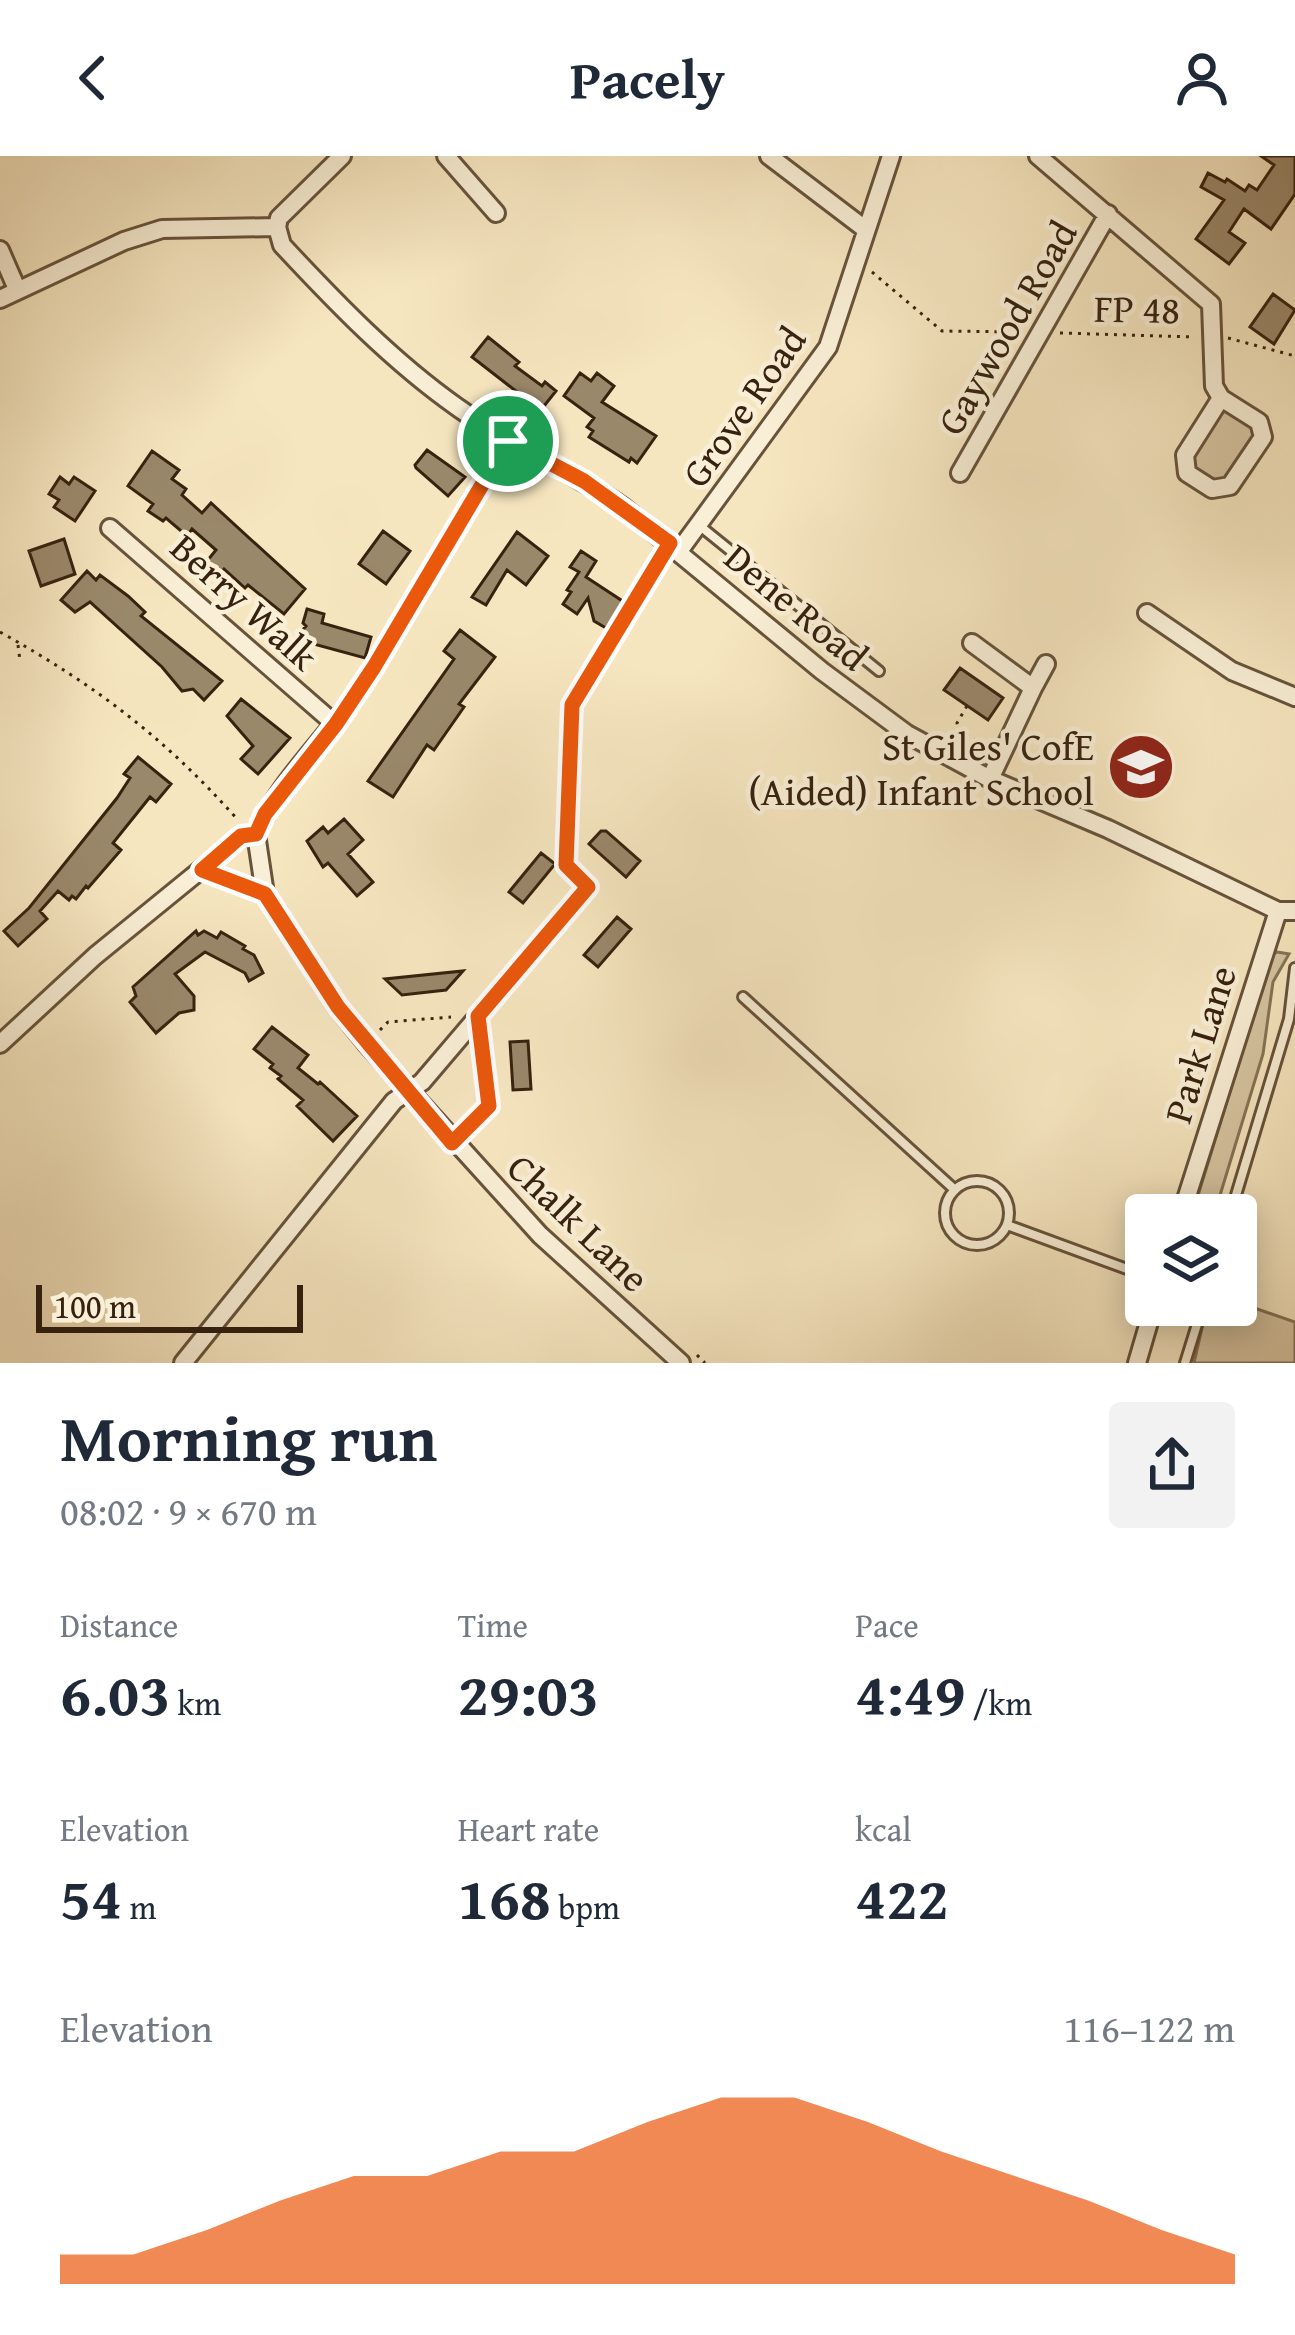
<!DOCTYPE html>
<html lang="en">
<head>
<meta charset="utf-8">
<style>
	body { margin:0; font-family:"Gentium Book Plus",serif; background:#f2f2f3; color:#1f2937; height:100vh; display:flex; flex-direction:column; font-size:45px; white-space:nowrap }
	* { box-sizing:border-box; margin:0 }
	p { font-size:39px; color:#747a83 }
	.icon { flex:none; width:66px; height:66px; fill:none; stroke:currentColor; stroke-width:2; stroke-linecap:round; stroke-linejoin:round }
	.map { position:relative; height:1207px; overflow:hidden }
	.details { display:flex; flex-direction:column; background:#fff; flex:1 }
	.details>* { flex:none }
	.buttons { position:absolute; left:1125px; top:1038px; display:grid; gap:24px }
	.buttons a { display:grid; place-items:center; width:132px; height:132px; border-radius:12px; background:#fff; box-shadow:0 6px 30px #0003; font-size:60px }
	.scale { position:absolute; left:36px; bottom:30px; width:267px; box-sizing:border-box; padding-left:12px; border:6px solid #37220f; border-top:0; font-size:33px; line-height:42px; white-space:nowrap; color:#37220f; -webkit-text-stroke:9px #f9efd6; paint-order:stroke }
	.pin { position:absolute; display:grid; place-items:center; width:102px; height:102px; color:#fff; margin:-51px; border:6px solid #fff; border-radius:50%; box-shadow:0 3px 12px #0007 }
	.round { display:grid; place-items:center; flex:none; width:126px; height:126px; border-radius:12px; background:#f2f2f3 }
	.summary { display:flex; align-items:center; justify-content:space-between; height:204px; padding:0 60px }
	h1 { font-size:66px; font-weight:700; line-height:90px }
	.metrics { display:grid; grid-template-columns:repeat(3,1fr); gap:18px; height:204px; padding:12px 60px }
	.metrics div { display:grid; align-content:center }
	.metrics b { font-size:60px; font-weight:700 }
	.metrics small { font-size:33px; font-weight:400 }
	.metrics p { font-size:33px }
	.chart { height:336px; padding:24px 60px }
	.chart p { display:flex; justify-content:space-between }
	.chart svg { width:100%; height:216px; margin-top:12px; fill:#ea580c; opacity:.7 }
	header { display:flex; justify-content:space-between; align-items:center; height:156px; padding:0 60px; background:#fff; font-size:54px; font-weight:700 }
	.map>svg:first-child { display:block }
	.green { fill:#d6c5a2; stroke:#867458; stroke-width:3 }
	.building { fill:#9a886b; stroke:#37220f; stroke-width:3 }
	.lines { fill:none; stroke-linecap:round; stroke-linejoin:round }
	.service-casing { stroke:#67533b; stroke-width:14 }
	.minor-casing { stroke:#67533b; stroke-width:22 }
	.path { stroke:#37220f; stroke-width:3; stroke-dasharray:3 6; stroke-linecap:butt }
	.service { stroke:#f9efd6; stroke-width:8 }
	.minor { stroke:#f9efd6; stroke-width:16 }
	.route-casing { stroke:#fff; stroke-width:24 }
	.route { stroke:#ea580c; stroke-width:15 }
	.labels { text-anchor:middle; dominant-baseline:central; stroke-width:9; stroke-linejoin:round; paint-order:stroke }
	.street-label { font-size:39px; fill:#37220f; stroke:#f9efd6 }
	.poi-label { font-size:39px; fill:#37220f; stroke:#f9efd6; text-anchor:end }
</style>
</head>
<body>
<header><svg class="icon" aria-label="back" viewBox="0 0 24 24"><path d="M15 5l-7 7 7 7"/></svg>Pacely<svg class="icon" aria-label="person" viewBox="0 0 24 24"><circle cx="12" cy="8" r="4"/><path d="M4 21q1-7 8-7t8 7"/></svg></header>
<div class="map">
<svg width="1295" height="1207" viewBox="0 0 1295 1207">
	<rect width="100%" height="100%" fill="#f6e6c0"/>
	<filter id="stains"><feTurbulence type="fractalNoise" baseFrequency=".00167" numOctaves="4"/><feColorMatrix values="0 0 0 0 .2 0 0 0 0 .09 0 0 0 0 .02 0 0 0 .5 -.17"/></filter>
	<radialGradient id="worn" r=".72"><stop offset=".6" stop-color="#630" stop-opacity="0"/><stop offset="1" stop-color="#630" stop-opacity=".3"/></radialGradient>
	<path class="green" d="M1224 252 1252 267 1255 280 1225 323 1210 326 1194 314 1193 299Z
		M1277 796 1289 798 1273 826 1263 898 1214 1059H1192L1272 799Z
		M1237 1146 1295 1166V1207H1194L1203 1168 1217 1151Z"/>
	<path class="building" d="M1261 0H1295V38L1271 73 1244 53 1229 76 1245 87 1229 108 1196 83 1224 44 1201 31 1208 17 1225 26 1227 23 1245 35 1249 29 1257 34 1274 9Z
		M1273 138 1295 154 1274 188 1250 171Z
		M488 181 519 206 515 210 542 230 545 226 556 235 544 250 539 253 472 201Z
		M580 217 591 225 597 217 614 230 602 246 656 280 637 307 631 302 629 306 589 281 593 275 587 271 594 262 564 240Z
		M427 294 465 321 448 340 416 312 415 309Z
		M152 295 179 314 172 323 186 333 182 339 202 357 211 347 305 433 284 458 248 429 245 432 224 413 220 417 207 405 216 394 192 373 187 380 166 362 163 365 148 355 153 348 128 330Z
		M60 321 69 328 74 321 95 335 75 365 54 351 59 344 49 338Z
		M383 375 410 395 386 428 359 408Z
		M517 376 548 400 526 429 507 414 486 449 472 441Z
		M64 383 75 418 41 430 29 395Z
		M581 395 596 405 586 421 624 446 606 472 594 465 588 442 577 458 563 448 571 436 567 434 579 416 570 411Z
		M87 415 96 424 100 419 128 440 145 456 141 460 222 525 204 544 193 533 182 535 162 511 90 446 75 456 61 444Z
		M307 453 324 458 322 467 371 481 365 502 295 483 306 470 303 467Z
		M460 474 495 501 459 548 464 551 434 594 427 589 393 641 368 625 454 503 444 495Z
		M960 512 1003 542 988 564 944 534Z
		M241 543 290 582 258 618 241 603 253 590 227 560Z
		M138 601 171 628 156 646 150 641 113 687 121 694 88 732 86 730 76 743 72 740 69 744 58 735 40 755 47 763 18 790 4 775 29 752 117 642 130 622 124 618Z
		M344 663 363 684 348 698 373 726 357 740 328 707 323 711 307 685 323 671 328 677Z
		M601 675H606L640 705 626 721 589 688Z
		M541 697 555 708 523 747 509 736Z
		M617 761 631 773 598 811 584 799Z
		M196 775 198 779 204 775 217 782 221 776 245 790 243 793 254 799 263 817 249 825 245 817 205 796 175 818 194 840V854L179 857 156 877 130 846 136 840 133 831Z
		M463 815 446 834 402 839 385 823Z
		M272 871 308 899 298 912 318 928 320 926 357 960 333 985 297 950 303 944 278 923 281 920 270 912 273 908 254 893Z
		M528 885 531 933 513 934 510 886Z"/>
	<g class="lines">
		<g class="service-casing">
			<path id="service" d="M700 370 879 515
				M743 841 955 1034
				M945 1057a32 32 0 1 1 64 0a32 32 0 1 1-64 0Z
				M1230 1059 1289 863 1295 812
				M1007 1069 1146 1120
				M1185 1207 1203 1149"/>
		</g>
		<g class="minor-casing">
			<path id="minor" d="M446 0 496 57
				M769 0 865 73
				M1038 0 1211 148 1214 230 1221 242 1259 266 1263 281 1230 330 1212 333 1187 317 1185 299 1221 242
				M277 71 282 89C336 147 392 205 457 251 510 289 569 314 623 351L822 515 907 578 990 623 1108 673 1278 755H1295
				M277 71 279 62 342 0
				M0 94 17 133
				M0 143 124 85 162 73 277 71
				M960 317 1108 58
				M110 372 336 569
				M679 395 828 191 891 0
				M1147 457 1232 515 1295 541
				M972 487 1033 532 990 623
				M1033 532 1046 508
				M256 678 265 738 337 851 367 888 540 1079 681 1207
				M256 678C278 627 325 584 357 537 411 456 456 368 508 285
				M202 714 265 738
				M0 888 95 800 241 681 256 678
				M1181 1059 1278 755
				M183 1207 394 945 422 926 588 731
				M1137 1207 1154 1149"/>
		</g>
		<path class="path" d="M872 116 942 175 1021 176
			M1060 177 1195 181
			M1228 182 1295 200
			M0 476C95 529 165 582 237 663
			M18 489 20 505
			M967 550 957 567 958 574 984 589
			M577 720 566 709 572 549 659 404
			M380 874 388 866 451 861
			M467 972 489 950 481 883
			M697 1199 705 1207"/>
		<use href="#service" class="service"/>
		<use href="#minor" class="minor"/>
	</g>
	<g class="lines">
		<g class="route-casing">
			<path id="route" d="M508 285 584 325 670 387 572 549 566 709 588 731 478 860 489 950 452 987 338 851 265 738 202 714 241 680 256 678 265 658 336 568 374 511Z"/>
		</g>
		<use href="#route" class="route"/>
	</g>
	<defs>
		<g id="school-disc" transform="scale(3.45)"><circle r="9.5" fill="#8f2418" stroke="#f9efd6"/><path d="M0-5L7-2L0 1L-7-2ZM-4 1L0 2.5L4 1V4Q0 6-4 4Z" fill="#fff"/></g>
	</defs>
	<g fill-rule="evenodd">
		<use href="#school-disc" x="1141" y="611"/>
	</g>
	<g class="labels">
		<g class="street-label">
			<text transform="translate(1137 152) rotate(1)">FP 48</text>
			<text transform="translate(1006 171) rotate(-60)">Gaywood Road</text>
			<text transform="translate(743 250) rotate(-55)">Grove Road</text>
			<text transform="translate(245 445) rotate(42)">Berry Walk</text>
			<text transform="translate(797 450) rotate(40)">Dene Road</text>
			<text transform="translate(1199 888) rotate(-73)">Park Lane</text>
			<text transform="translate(579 1066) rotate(44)">Chalk Lane</text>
		</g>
		<g class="poi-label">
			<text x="1094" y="589">St Giles' CofE<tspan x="1094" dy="45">(Aided) Infant School</tspan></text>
		</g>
	</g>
	<rect width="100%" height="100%" filter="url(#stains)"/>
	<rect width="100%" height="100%" fill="url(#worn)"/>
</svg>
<div class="buttons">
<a><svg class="icon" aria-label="layers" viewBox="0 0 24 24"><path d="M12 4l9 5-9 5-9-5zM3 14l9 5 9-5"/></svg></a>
</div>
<div class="scale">100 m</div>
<div class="pin" style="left:508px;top:285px;background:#1e9e55"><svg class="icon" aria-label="arrive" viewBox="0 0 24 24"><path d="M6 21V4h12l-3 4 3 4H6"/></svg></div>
</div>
<section class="details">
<div class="summary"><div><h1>Morning run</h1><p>08:02 · 9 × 670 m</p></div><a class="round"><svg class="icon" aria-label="share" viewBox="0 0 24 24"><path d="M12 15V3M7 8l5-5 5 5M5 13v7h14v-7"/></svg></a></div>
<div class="metrics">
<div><p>Distance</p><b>6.03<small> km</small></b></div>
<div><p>Time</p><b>29:03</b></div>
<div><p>Pace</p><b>4:49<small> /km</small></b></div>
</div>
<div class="metrics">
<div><p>Elevation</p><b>54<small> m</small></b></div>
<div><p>Heart rate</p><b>168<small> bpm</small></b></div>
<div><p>kcal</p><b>422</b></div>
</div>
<div class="chart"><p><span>Elevation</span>116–122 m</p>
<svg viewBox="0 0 160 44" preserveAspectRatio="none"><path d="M0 44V38L10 38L20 33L30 27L40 22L50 22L60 17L70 17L80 11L90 6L100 6L110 11L120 17L130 22L140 27L150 33L160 38V44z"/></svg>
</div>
</section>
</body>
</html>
